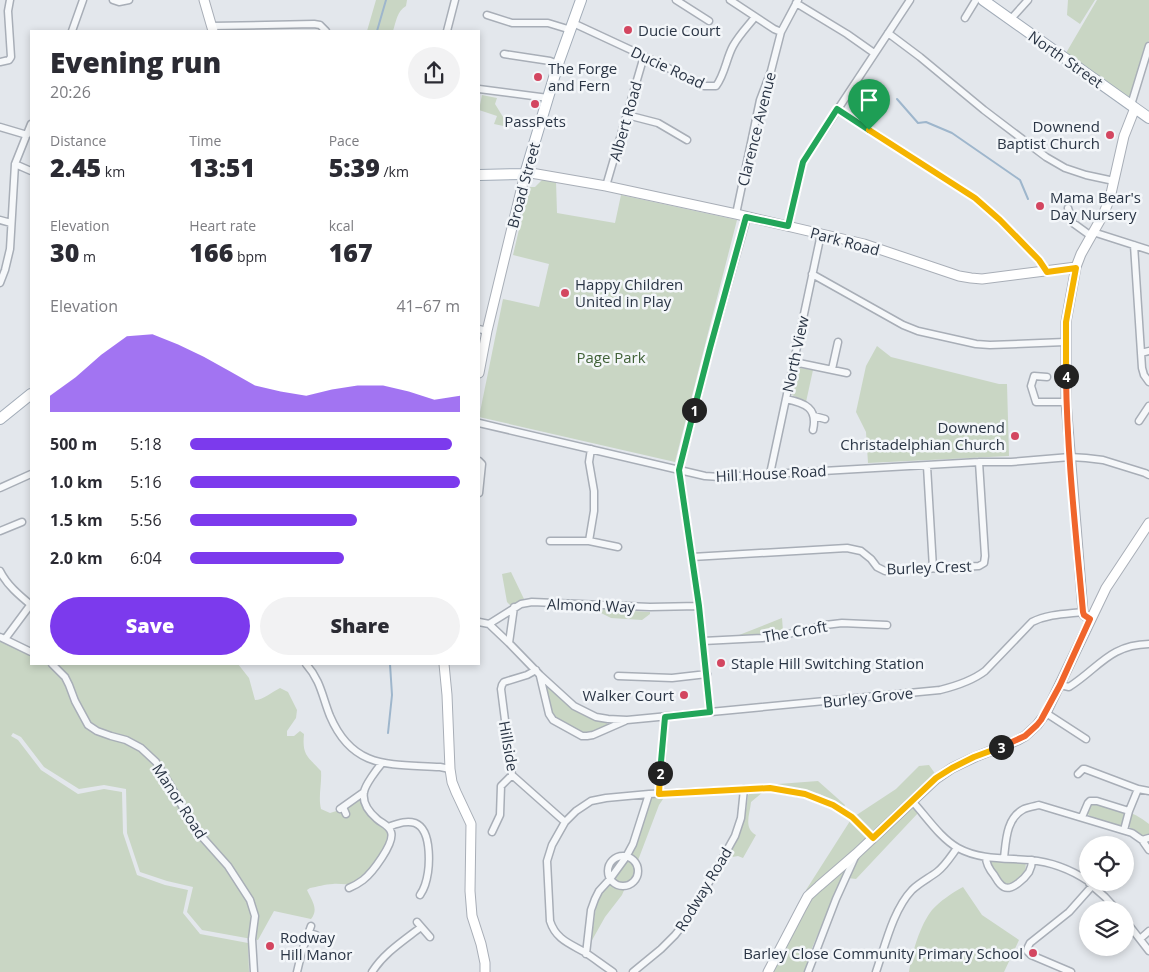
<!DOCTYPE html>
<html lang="en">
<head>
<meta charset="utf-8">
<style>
	body { margin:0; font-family:"Open Sans",sans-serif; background:#f2f2f3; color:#2b2b33; height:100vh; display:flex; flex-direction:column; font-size:19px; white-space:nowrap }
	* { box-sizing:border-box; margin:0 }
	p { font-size:16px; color:#7c7c81 }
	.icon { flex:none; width:28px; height:28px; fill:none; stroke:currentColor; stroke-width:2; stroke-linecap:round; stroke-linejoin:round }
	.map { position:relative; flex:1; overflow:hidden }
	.panel { position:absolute; left:30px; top:30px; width:450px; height:635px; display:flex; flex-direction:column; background:#fff; border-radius:0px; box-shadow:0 2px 8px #0003 }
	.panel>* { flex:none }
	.tools { position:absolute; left:1079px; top:836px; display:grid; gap:10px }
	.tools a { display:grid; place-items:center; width:55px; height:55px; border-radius:50%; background:#fff; box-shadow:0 2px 8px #0003; font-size:25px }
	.pin { position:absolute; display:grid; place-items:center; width:42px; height:42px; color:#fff; margin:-51px -21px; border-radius:50% 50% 50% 0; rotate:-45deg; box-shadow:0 0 5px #0007 }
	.pin .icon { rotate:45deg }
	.km { position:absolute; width:25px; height:25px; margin:-12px; border-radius:50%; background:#222; color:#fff; font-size:14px; line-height:25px; text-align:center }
	.round { display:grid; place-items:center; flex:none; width:52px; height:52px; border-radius:26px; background:#f2f2f3 }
	.overview { display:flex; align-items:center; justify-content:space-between; height:85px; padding:0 20px }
	h1 { font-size:28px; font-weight:800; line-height:38px }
	.stats { display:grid; grid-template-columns:repeat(3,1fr); gap:8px; height:85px; padding:5px 20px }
	.stats div { display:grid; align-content:center }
	.stats b { font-size:25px; font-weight:800 }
	.stats small { font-size:14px; font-weight:400 }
	.stats p { font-size:14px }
	.chart { height:140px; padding:10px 20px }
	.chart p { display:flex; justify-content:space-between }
	.chart svg { width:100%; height:90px; margin-top:5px; fill:#7c3aed; opacity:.7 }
	.cta { display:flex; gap:10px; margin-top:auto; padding:10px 20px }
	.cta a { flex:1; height:58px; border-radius:30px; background:#7c3aed; color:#fff; font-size:20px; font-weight:800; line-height:58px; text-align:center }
	.cta a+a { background:#f2f2f3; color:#2b2b33 }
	ul { padding:0 20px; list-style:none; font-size:16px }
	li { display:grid; grid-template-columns:80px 60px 1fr; align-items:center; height:38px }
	li i { height:12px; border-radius:6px; background:#7c3aed }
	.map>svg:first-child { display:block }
	.green { fill:#c9d6c4 }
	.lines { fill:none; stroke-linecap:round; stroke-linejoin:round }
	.stream { stroke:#9eb6cc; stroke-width:2 }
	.street-casing { stroke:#a8aeb7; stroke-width:9 }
	.secondary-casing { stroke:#a8aeb7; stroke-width:11 }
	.primary-casing { stroke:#a2acb8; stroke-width:12 }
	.street { stroke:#f6f8fa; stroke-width:6 }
	.secondary { stroke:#fff; stroke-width:9 }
	.primary { stroke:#fff; stroke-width:10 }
	.split-1-casing { stroke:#fff; stroke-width:10 }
	.split-2-casing { stroke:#fff; stroke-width:10 }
	.split-3-casing { stroke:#fff; stroke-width:10 }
	.split-4-casing { stroke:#fff; stroke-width:10 }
	.split-5-casing { stroke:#fff; stroke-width:10 }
	.split-1 { stroke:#22a559; stroke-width:6 }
	.split-2 { stroke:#22a559; stroke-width:6 }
	.split-3 { stroke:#f5b400; stroke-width:6 }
	.split-4 { stroke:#f0652b; stroke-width:6 }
	.split-5 { stroke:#f5b400; stroke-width:6 }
	.poi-dot { fill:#d34660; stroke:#f3f6f9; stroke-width:2 }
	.labels { text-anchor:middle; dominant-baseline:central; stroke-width:5; stroke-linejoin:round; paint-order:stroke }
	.poi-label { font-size:15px; fill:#2a3545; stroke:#f3f6f9; text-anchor:start }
	.street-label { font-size:15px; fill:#2a3545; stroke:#f3f6f9 }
	.park-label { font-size:15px; fill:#406137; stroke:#f3f6f9 }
</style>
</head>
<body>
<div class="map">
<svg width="1149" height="972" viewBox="0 0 1149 972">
	<rect width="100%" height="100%" fill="#e3e7ec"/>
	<path class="green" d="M376 0H407L406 6C397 11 396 22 393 31H367Z
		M1068 0H1095L1080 24 1067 15Z
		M1097 0H1149V40L1131 96 1128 99 1066 53Z
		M482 95 497 98 495 104 508 125V127L494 124 497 116 479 110Z
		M543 179 556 181 557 213 615 223 621 195 737 220 675 462 479 417 503 299 539 307 549 264 513 255 529 187H535Z
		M877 346 891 357 999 384H1007L1009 456 868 463 866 432 856 412 866 366Z
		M800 368 813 370 806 402 792 395 798 369Z
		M511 572 524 599 510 605 507 602 502 574Z
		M599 609 650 612V614L642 620 611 618 599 612Z
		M782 618 783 631 767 635 734 637Z
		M0 641 21 650 31 656V664H238L249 678 255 700C263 700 272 692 280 688L288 692 297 710 296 718 287 731V736H294L300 731 304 734C302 755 307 756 321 771 322 784 318 796 321 809L330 813 346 808 353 802 360 800 363 802C366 816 376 820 386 829 393 848 365 878 349 884 344 885 338 883 333 884 325 884 317 887 310 888L307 890C312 901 319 909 311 919L274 911 258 940 202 930 187 912 193 887 167 881 140 872 127 833 126 789 104 785 79 789 44 767 21 737 13 733 11 736 18 740 41 770 78 794 104 789 122 792 123 833 137 875 165 885 188 890 183 913 200 934 248 943 249 972H0Z
		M544 684H546L568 703 606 721 608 726 590 734H585L556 718 552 715Z
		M929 765 936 775 875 830H871L855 816 896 789 919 766Z
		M818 781 845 805 844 807 820 794 811 792 778 787V784Z
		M751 792H763L751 802C750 814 743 828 756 835L743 858 738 856 727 858C740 838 746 818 748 795Z
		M665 796 659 805 637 863 633 878 627 883 622 895 605 917 591 942 596 907 599 899 605 888 623 865 650 799 652 797Z
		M1092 802C1113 807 1132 810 1149 824V844L1140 834 1130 828 1128 824H1123L1119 826 1090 816 1087 813 1089 805Z
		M911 808H915L919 812 856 879 848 878 860 855Z
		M850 821 864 833 866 835V838L808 891 806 890Z
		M992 860 1025 862C1029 873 1015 885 1004 884L989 864V862Z
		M847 866 812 948 804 972H771L805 906 818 890Z
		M963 887 982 915 1019 940 1004 972H909C912 953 920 925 932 910 940 901 952 893 963 887Z"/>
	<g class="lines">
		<path class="stream" d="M377 31 386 0
			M897 99 918 123 926 122 952 133 1020 180 1028 199
			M388 733 392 695 390 664"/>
		<g class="street-casing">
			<path id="street" d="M113 0 119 2 129 0
				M676 0 709 21
				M730 0 774 29 781 32
				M796 3 847 34 874 53
				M487 15 512 23H548L571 30
				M965 18 976 0
				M1010 20 1028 0
				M573 23 644 56 704 86H716C725 74 726 59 733 46 739 35 748 26 755 17
				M212 26 314 24 320 25 326 31
				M72 31 83 0
				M447 31 455 0
				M888 33 920 57 984 110 1046 157 1065 168 1086 175 1114 181
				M504 54 550 61 558 64
				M0 62 9 60 11 57 8 11 10 0
				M479 89 548 98
				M1131 105 1149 46
				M837 109 975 198 1000 220 1039 260 1047 272
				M627 115 658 123 687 140
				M0 127 27 135
				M15 164 31 171
				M606 186 644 56
				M1068 208 1073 223 1091 236
				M736 214 760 100 771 71 781 32 798 0
				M0 220 11 223
				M788 226 803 162 910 0
				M1093 232 1149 250
				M1134 245 1142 368 1144 375 1149 382
				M812 274 903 325 918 331 976 344 990 345 1065 342
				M0 283 5 270 10 249 15 164 31 124
				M479 329 487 331
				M1141 353 1149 351
				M794 362 847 373
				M832 369 838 342
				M1047 377 1034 376 1031 386 1036 402H1066
				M786 399C805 403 818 408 813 430
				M814 416 825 419
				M1139 421 1149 406
				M479 423 705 476 720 477 979 462H1011L1070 457 1086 458 1103 460 1145 473 1149 475
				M479 461 482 464 479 493
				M927 466 933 568
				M770 474 821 234
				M0 488 31 474
				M0 531 22 522
				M550 541H589L618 547
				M589 541 594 511V491L589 462 591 449
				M692 557 847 548 861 551 871 559 877 567 885 571 979 566 984 563 985 556 979 462
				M0 571C7 585 19 595 31 605
				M479 622 489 624 509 643 540 675 574 706 596 717 608 719 627 720 940 690C956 686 972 681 985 671L1032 622C1048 614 1065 614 1083 612
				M489 624 521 604 532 602 650 607 699 606
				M0 637 31 652
				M5 639 31 604
				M703 641 762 638 784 635 825 625 842 623 887 625
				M509 643 514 607
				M52 664 65 677 69 685 75 701 88 725 97 731 111 736 126 740 141 748 156 762 169 783 195 829 228 866 250 900 255 916 252 939 254 972
				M306 664C321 681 322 696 330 716 353 770 390 764 440 767L450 769
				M536 670 527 675 504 682 502 685 501 689 512 775 565 822
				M540 676 549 714 553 720 582 736H587L593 735 625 721
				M618 676 672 678 707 674
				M1060 685 1069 687C1099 668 1109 645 1149 644
				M710 712 699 606 679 470 710 348 747 217
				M1046 713 1086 739
				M1078 774 1083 769H1085L1138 789
				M659 793 665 717
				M912 801C926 816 940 838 958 848 980 860 1006 858 1030 860 1052 862 1070 869 1088 881
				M343 807 346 814
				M340 809 364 792
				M1082 817 1088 803 1090 801H1097L1129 811
				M388 827C397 824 406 820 415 823 433 830 430 870 425 885 424 888 422 892 420 895
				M1124 830 1129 811 1138 789 1149 791
				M492 832 500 815 501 786 512 775
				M1142 840 1149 838
				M608 871a15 15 0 1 1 30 0a15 15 0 1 1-30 0Z
				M986 857C986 864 989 869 994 875 996 878 999 885 1004 887 1012 891 1025 878 1029 872 1031 868 1032 864 1032 860
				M1004 858C1006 841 1006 818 1024 809 1029 807 1035 806 1039 805L1132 833 1142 840 1149 850
				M1089 883 1105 897 1117 910
				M349 888C354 886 359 883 363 880 372 873 395 843 391 832 389 825 381 823 377 819 370 813 362 803 364 792 365 785 377 769 382 763
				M1125 920 1149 951
				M417 922 430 937
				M309 933 316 935
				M1140 939 1149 931
				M586 954 591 910 595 899 599 891 610 879 626 857 633 844 649 794
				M297 972 302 951 311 926
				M372 972C384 953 403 941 421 927
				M613 972C604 966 595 959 586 953 571 944 556 940 550 921L547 861 552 845 565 822 576 811 591 801 606 798 649 794 770 788 805 794 833 805 852 817 873 837
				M633 972 661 949 675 935 686 921 711 879 735 836 741 818 744 789
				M808 972 836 899 855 857
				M876 972C885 946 893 910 912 890 919 883 929 878 937 872 945 866 951 856 957 848
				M1071 972 1031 955 1027 951 1028 947 1030 943 1069 912 1093 885"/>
		</g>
		<g class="secondary-casing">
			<path id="secondary" d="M204 0 213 31
				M479 373 487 331 525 174 531 173 606 186 736 214 864 244 959 276 971 278 982 279 1076 267
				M1090 619 1084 615 1083 612 1066 402V322L1076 267 1081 254 1103 215 1110 198 1124 136 1135 108
				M444 664 447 695 450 769 452 782 456 792 471 824 470 891 472 916 481 944 485 963V972
				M768 972 802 907 808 896 819 886 856 854 936 779 952 768 975 757 1018 740 1025 736 1037 725 1046 713 1106 588 1149 523"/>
		</g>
		<g class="primary-casing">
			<path id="primary" d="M983 0 1149 118
				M479 175 525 174 559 61 581 0
				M0 419 31 394"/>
		</g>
		<use href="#street" class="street"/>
		<use href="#secondary" class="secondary"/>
		<use href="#primary" class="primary"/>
	</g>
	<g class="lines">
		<g class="split-1-casing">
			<path id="split-1" d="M694 410 710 348 746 217 788 226 803 162 837 109 869 130"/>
		</g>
		<g class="split-2-casing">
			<path id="split-2" d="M660 773 665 717 710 712 699 606 679 470 694 410"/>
		</g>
		<g class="split-3-casing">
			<path id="split-3" d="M660 773 659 794 770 788 805 794 833 805 852 817 873 838 936 778 952 768 974 757 1001 747"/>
		</g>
		<g class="split-4-casing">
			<path id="split-4" d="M1001 747 1025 736 1037 725 1041 720 1060 685 1090 619 1084 615 1083 612C1076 534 1067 455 1066 376"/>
		</g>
		<g class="split-5-casing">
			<path id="split-5" d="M869 130 975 198 1000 220 1039 260 1047 272 1076 268 1066 322V376"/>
		</g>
		<use href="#split-1" class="split-1"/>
		<use href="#split-2" class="split-2"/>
		<use href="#split-3" class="split-3"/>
		<use href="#split-4" class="split-4"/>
		<use href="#split-5" class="split-5"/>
	</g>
	<g class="poi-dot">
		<circle cx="628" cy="30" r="5"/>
		<circle cx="538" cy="77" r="5"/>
		<circle cx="535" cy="104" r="5"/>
		<circle cx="1110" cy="135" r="5"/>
		<circle cx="1040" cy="206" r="5"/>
		<circle cx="565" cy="293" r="5"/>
		<circle cx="1015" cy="436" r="5"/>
		<circle cx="721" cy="663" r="5"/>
		<circle cx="684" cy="695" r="5"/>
		<circle cx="270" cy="946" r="5"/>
		<circle cx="1033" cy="953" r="5"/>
	</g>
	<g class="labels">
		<g class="poi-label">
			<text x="638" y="30">Ducie Court</text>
			<text x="548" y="68">The Forge<tspan x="548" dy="17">and Fern</tspan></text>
			<text x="535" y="121" text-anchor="middle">PassPets</text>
			<text x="1100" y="126" text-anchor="end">Downend<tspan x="1100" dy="17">Baptist Church</tspan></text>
			<text x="1050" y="197">Mama Bear's<tspan x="1050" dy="17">Day Nursery</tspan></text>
			<text x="575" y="284">Happy Children<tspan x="575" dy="17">United in Play</tspan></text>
			<text x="1005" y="427" text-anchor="end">Downend<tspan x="1005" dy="17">Christadelphian Church</tspan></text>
			<text x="731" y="663">Staple Hill Switching Station</text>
			<text x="674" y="695" text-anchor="end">Walker Court</text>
			<text x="280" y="937">Rodway<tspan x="280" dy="17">Hill Manor</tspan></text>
			<text x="1023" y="953" text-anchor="end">Barley Close Community Primary School</text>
		</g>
		<g class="street-label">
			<text transform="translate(1066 59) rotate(35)">North Street</text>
			<text transform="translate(668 67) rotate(25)">Ducie Road</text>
			<text transform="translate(625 121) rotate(-74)">Albert Road</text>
			<text transform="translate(756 129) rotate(-76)">Clarence Avenue</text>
			<text transform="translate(523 185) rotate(-75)">Broad Street</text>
			<text transform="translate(845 241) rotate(15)">Park Road</text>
			<text transform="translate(795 354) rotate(-78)">North View</text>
			<text transform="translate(771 473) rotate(-3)">Hill House Road</text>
			<text transform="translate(929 567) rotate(-2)">Burley Crest</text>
			<text transform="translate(591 605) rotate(2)">Almond Way</text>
			<text transform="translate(795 631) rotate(-10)">The Croft</text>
			<text transform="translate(868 697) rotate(-6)">Burley Grove</text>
			<text transform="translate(509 746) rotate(80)">Hillside</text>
			<text transform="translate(180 801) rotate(57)">Manor Road</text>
			<text transform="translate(703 889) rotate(-59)">Rodway Road</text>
		</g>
		<g class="park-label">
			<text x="611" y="357">Page Park</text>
		</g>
	</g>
</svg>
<div class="tools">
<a><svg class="icon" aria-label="locate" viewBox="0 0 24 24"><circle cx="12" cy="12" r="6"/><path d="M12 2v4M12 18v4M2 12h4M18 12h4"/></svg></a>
<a><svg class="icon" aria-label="layers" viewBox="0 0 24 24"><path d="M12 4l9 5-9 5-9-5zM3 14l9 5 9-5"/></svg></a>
</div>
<div class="pin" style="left:869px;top:130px;background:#1e9e55"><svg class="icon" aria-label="arrive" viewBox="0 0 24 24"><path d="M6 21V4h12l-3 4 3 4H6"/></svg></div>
<b class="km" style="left:694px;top:410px">1</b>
<b class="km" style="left:660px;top:773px">2</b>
<b class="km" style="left:1001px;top:747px">3</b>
<b class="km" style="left:1066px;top:376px">4</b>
<section class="panel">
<div class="overview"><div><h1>Evening run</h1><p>20:26</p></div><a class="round"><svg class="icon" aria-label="share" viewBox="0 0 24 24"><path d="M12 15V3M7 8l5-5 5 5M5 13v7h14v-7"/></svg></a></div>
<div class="stats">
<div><p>Distance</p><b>2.45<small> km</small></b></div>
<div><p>Time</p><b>13:51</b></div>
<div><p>Pace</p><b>5:39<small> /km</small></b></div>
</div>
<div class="stats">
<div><p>Elevation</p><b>30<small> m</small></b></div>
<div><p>Heart rate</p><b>166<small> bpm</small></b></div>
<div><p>kcal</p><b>167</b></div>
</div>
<div class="chart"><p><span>Elevation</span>41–67 m</p>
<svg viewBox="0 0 160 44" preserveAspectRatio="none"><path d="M0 44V36L10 27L20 16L30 7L40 6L50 11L60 17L70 24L80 31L90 34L100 36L110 33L120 31L130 31L140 34L150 38L160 36V44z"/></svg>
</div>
<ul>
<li><b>500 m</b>5:18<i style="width:97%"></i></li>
<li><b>1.0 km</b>5:16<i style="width:100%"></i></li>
<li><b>1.5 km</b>5:56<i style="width:62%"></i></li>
<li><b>2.0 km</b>6:04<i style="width:57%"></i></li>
</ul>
<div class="cta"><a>Save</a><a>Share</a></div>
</section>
</div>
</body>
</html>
